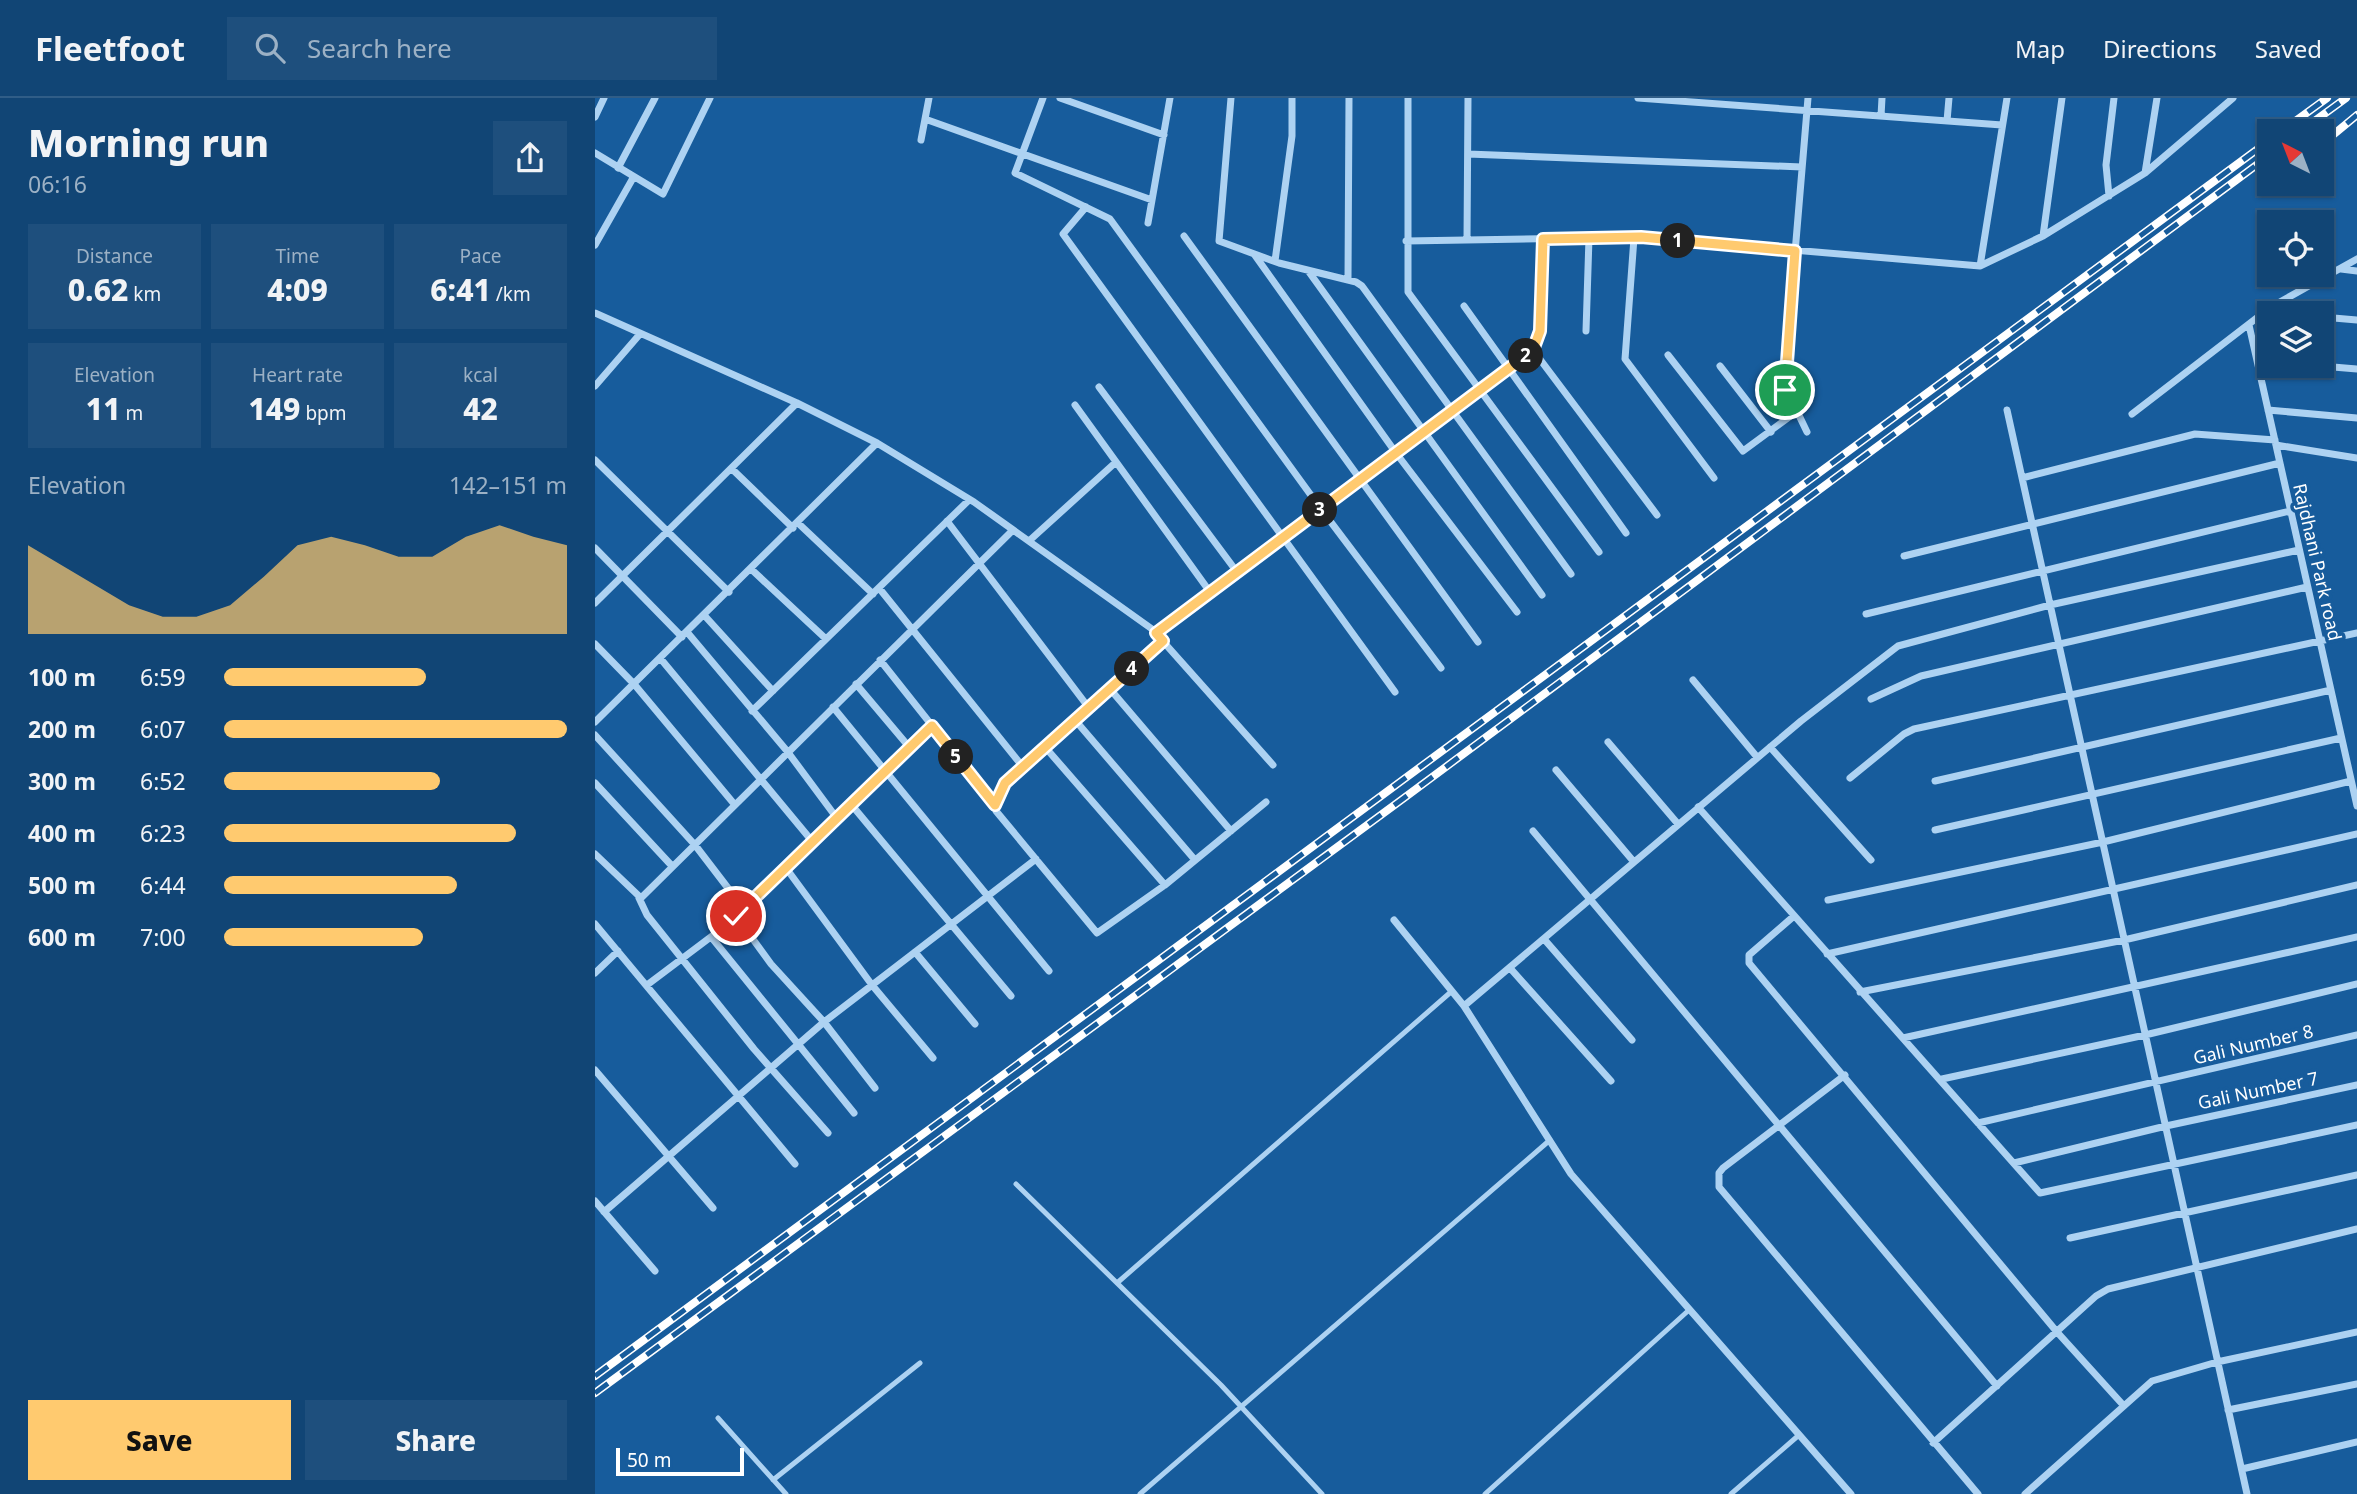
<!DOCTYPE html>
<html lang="en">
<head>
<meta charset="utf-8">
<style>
	body { margin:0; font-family:"Noto Sans",sans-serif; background:#1e4f7d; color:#f1f3f6; height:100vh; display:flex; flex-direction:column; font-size:26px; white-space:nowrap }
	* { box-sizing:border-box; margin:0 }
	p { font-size:23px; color:#9cb1c5 }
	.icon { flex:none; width:38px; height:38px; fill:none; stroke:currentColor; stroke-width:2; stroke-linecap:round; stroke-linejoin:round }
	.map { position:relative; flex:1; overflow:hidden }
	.sheet { display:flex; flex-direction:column; background:#114575; width:595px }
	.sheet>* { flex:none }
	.needle { width:46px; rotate:318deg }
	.buttons { position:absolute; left:1662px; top:21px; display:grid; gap:14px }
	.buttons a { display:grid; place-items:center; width:77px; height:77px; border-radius:0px; background:#114575; box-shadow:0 2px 5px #0004,0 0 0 2px #305d87; font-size:35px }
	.scale { position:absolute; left:21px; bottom:18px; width:128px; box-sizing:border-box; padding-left:7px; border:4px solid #fff; border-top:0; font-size:19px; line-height:24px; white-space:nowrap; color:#fff; -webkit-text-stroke:5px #175c9c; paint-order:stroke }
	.pin { position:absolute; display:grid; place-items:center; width:60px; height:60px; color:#fff; margin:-30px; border:4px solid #fff; border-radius:50%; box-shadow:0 2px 7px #0007 }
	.km { position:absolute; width:35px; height:35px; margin:-18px; border-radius:50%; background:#222; color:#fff; font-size:19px; line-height:35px; text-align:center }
	.round { display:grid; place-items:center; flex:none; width:74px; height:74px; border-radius:0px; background:#1e4f7d }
	.summary { display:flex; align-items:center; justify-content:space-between; height:119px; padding:0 28px }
	h1 { font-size:38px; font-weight:800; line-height:52px }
	.figures { display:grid; grid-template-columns:repeat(3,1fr); gap:10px; height:119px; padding:7px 28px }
	.figures div { display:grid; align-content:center; border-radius:0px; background:#1e4f7d; text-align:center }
	.figures b { font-size:30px; font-weight:800 }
	.figures small { font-size:19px; font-weight:400 }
	.figures p { font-size:19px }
	.chart { height:196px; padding:14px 28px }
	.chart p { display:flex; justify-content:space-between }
	.chart svg { width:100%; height:126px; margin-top:7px; fill:#ffca6f; opacity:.7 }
	.button { display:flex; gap:14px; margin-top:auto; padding:14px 28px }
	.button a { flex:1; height:80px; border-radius:0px; background:#ffca6f; color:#111; font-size:28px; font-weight:800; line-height:80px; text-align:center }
	.button a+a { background:#1e4f7d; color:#f1f3f6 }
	ul { padding:0 28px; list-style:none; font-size:23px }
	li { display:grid; grid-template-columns:112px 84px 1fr; align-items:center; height:52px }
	li i { height:18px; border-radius:9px; background:#ffca6f }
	header { display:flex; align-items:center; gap:42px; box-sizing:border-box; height:98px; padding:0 35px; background:#114575; border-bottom:2px solid #305d87 }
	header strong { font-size:33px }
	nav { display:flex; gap:38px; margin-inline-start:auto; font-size:24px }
	.search { width:490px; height:63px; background:#1e4f7d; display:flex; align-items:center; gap:18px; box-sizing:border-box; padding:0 24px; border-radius:0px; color:#9cb1c5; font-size:26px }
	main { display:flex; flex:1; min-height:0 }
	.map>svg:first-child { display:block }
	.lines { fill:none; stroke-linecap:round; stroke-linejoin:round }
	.service { stroke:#add2f2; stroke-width:5 }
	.minor { stroke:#add2f2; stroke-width:7 }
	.rail-casing { stroke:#fff; stroke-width:8 }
	.rail { stroke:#175c9c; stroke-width:5; stroke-dasharray:16; stroke-linecap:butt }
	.route-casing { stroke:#fff; stroke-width:14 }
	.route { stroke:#ffca6f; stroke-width:9 }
	.labels { text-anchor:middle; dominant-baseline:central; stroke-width:7; stroke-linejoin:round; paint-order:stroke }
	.street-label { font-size:18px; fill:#fff; stroke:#175c9c }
</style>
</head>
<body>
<header>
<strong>Fleetfoot</strong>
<div class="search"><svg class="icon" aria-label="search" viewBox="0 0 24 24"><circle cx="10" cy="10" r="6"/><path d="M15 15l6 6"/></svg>Search here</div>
<nav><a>Map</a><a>Directions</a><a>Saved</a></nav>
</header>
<main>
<section class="sheet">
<div class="summary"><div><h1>Morning run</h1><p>06:16</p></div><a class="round"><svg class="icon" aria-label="share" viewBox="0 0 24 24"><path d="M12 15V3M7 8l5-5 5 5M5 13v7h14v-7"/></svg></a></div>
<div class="figures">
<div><p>Distance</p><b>0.62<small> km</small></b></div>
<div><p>Time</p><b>4:09</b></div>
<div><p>Pace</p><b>6:41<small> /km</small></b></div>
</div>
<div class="figures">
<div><p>Elevation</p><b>11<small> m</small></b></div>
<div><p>Heart rate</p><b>149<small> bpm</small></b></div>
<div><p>kcal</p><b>42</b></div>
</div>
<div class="chart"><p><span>Elevation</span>142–151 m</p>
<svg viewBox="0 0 160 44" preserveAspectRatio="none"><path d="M0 44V13L10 20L20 27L30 34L40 38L50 38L60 34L70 24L80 13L90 10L100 13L110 17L120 17L130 10L140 6L150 10L160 13V44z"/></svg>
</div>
<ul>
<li><b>100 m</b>6:59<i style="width:59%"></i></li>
<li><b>200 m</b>6:07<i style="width:100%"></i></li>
<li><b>300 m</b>6:52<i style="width:63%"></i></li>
<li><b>400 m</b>6:23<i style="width:85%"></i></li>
<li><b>500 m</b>6:44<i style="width:68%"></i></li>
<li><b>600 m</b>7:00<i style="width:58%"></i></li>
</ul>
<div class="button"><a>Save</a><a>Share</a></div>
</section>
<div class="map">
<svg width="1762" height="1396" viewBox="0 0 1762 1396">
	<rect width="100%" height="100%" fill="#175c9c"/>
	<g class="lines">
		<path class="service" d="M421 1086 626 1287 727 1396
			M522 1185 857 893
			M123 1320 191 1396
			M178 1382 325 1265
			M545 1396 955 1042
			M890 1396 1094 1212
			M1136 1396 1204 1337"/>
		<path class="minor" d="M448 0 420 75 515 121 726 411 846 570
			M465 0 569 37
			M636 0 624 143 684 165 761 184 767 188 976 476
			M813 0V194L1004 454
			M1043 0 1407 27
			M1286 18 1287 0
			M0 19 9 0
			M330 21 557 102
			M1352 23 1354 0
			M326 42 334 0
			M0 55 68 96 115 0
			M873 56 1207 69
			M23 70 60 0
			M1550 75 1562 0
			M1514 98 1511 67 1519 0
			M491 109 468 136 800 594
			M553 125 575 0
			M589 138 883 544
			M1448 138 1467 0
			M1039 140 1030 261 1119 380
			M872 142 873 0
			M811 143 1046 139 1385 168 1448 138 1550 75 1638 0
			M0 147 38 80
			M659 156 801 355 922 514
			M680 163 697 38V0
			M1385 168 1412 0
			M1746 171 1762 173
			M714 174 947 497
			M753 181 754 0
			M869 208 1031 435
			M1671 213 1692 215
			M0 215 202 305 282 345 379 404 557 531 678 667
			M1727 219 1762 222
			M1654 227 1762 708
			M991 233 994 140
			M938 252 1062 417
			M1073 257 1148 353 1201 314
			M1662 262 1675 263
			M1125 268 1176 334
			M1726 268 1762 271
			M0 288 45 236
			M504 289 642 474
			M480 307 615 494
			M1412 312 1652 1396
			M1673 312 1762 320
			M1537 316 1676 209 1762 161
			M1212 334 1189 286 1213 0
			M1681 347 1762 360
			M0 362 134 494
			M137 371 198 430
			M1427 380 1600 336 1680 342
			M352 423 494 610
			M203 425 278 496
			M434 443 521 364
			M0 450 87 539
			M1309 458 1685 365
			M156 471 231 541
			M284 490 428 669
			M0 505 202 305
			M1271 516 1695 413
			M109 517 178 593
			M92 534 192 653 241 719
			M561 535 938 252 945 233 948 141
			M568 543 410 685 403 696 401 713 502 835 570 787 671 704
			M0 546 39 586 140 707
			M65 560 217 743
			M285 562 400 707
			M1098 582 1162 659
			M261 586 315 650
			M515 591 636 733
			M1276 601 1326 578 1712 489
			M238 609 454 873
			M157 613 374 402
			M480 622 600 762
			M0 624 282 345
			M0 637 100 747 149 811
			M1013 644 1083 726
			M450 649 570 787
			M1175 649 1276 762
			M961 672 1039 764
			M1255 680 1309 636 1319 631 1762 535
			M1340 683 1736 592
			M0 685 77 768
			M255 705 416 898
			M1103 709 1445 1095 1762 1027
			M1340 732 1746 640
			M938 733 1402 1288
			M0 756 46 800 418 432
			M191 770 277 887 338 960
			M44 800 52 817 159 951 233 1035
			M1233 802 1508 744 1756 683
			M141 818 176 866 229 924 280 990
			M1199 818 1154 857V865L1462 1234 1529 1308
			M799 822 869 908 976 1076 1256 1396
			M0 826 200 1066
			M117 840 259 1015
			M949 841 1037 942
			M320 854 380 926
			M1232 856 1762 736
			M915 870 1016 983
			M0 875 23 853
			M52 887 133 826 337 628
			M1265 894 1529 842 1762 787
			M869 908 1206 623 1303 548 1455 507 1704 452
			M1308 940 1762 839
			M0 972 118 1110
			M1250 977 1128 1070 1124 1075V1089L1383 1396
			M1347 981 1550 937 1762 886
			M1383 1025 1762 937
			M1419 1065 1571 1028 1762 987
			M0 1103 60 1173
			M9 1114 229 924 441 761
			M1475 1140 1762 1077
			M1633 1312 1762 1286
			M1338 1345 1501 1198 1513 1191 1762 1131
			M1647 1371 1762 1344
			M1430 1396 1557 1283 1622 1264 1762 1234"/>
		<g class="rail-casing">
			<path id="rail" d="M1687 33 1732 0
				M1706 33 1751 0
				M1727 46 1762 17
				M1677 89 1681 86
				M0 1278 1675 42
				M0 1295 809 700 1675 57"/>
		</g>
		<use href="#rail" class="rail"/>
	</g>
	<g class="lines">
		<g class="route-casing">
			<path id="route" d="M141 818 337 628 400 707 410 685 568 543 561 535 938 252 945 233 948 141 1046 139 1200 153 1190 292"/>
		</g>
		<use href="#route" class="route"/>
	</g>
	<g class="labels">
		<g class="street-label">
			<text transform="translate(1723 464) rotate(77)">Rajdhani Park road</text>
			<text transform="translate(1658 946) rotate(-13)">Gali Number 8</text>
			<text transform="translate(1663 992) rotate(-12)">Gali Number 7</text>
		</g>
	</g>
</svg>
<div class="buttons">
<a><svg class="needle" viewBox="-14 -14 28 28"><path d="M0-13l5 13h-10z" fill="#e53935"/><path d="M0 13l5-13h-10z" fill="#9cb1c5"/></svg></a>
<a><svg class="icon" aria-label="locate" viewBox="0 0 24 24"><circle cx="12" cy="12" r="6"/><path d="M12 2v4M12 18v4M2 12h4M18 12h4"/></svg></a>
<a><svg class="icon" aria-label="layers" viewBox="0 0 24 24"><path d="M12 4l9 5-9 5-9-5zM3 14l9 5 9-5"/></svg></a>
</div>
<div class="scale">50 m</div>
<div class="pin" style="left:1190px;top:292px;background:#1e9e55"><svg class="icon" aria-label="arrive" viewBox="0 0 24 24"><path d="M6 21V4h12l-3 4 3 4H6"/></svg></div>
<div class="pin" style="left:141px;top:818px;background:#d93025"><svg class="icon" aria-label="check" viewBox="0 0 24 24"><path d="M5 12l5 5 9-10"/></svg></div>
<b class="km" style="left:1083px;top:143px">1</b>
<b class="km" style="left:931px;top:258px">2</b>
<b class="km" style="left:725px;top:412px">3</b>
<b class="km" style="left:537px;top:571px">4</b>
<b class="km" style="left:361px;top:659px">5</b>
</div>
</main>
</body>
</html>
